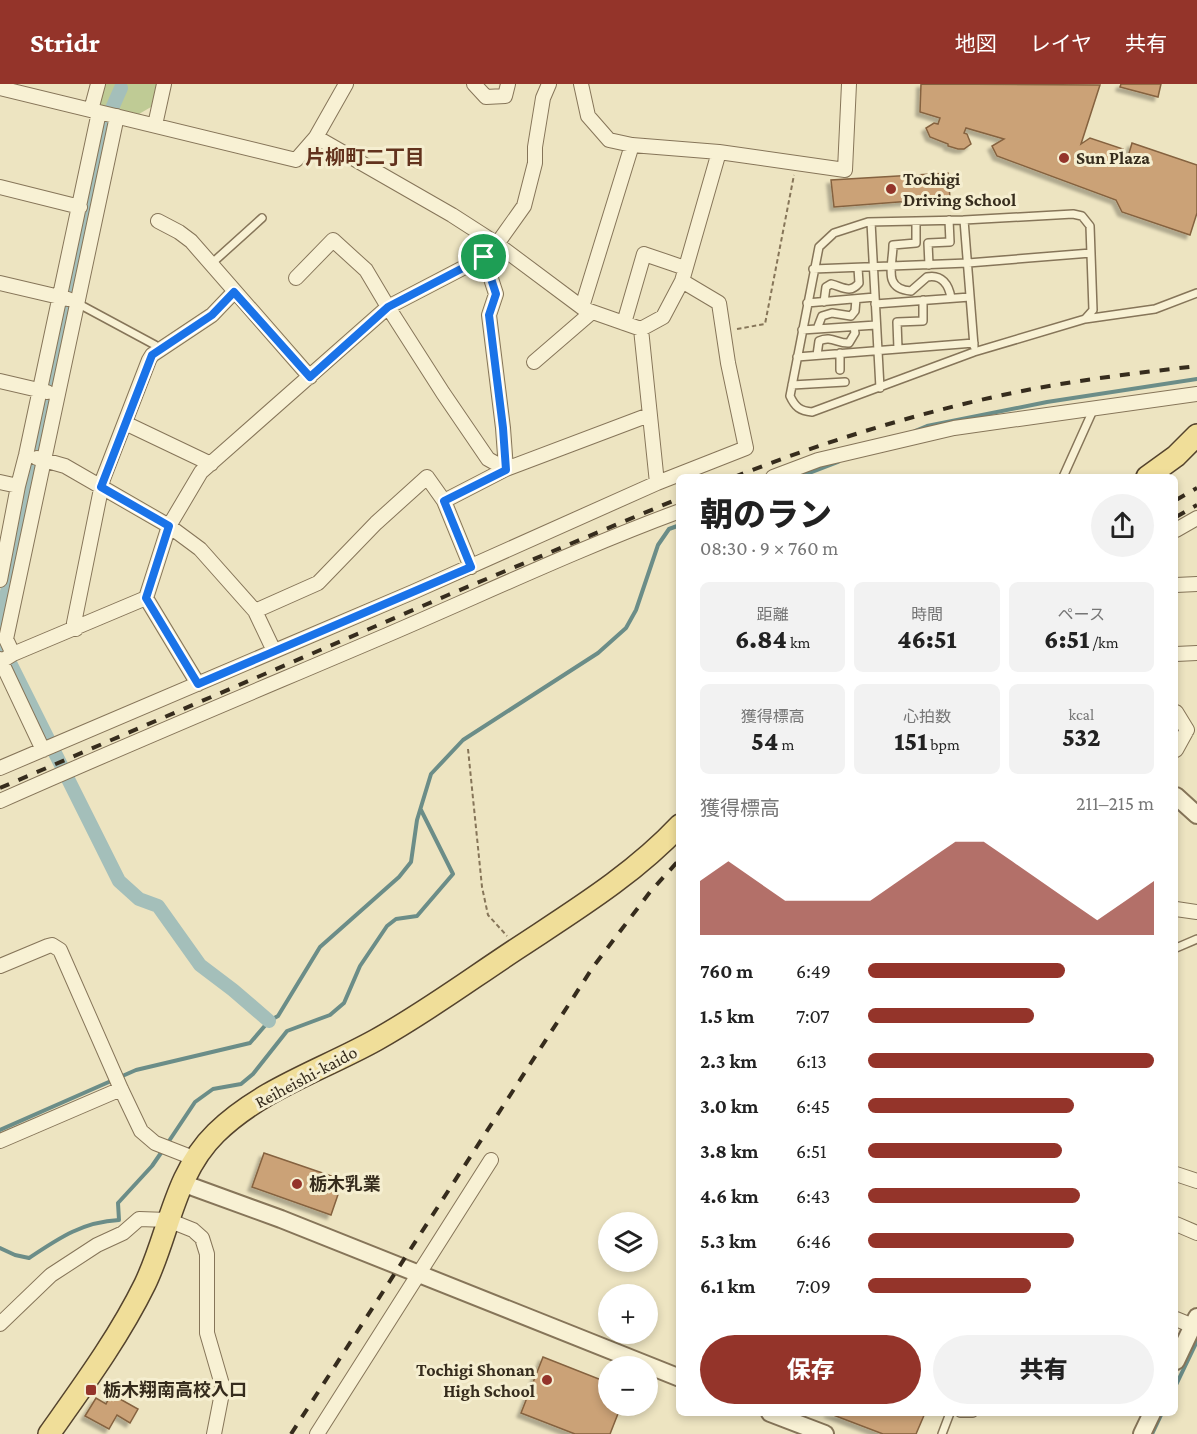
<!DOCTYPE html>
<html lang="ja">
<head>
<meta charset="utf-8">
<style>
	body { margin:0; font-family:"Crimson Pro","Noto Sans JP",serif; background:#f2f2f2; color:#222; height:100vh; display:flex; flex-direction:column; font-size:22px; white-space:nowrap }
	* { box-sizing:border-box; margin:0 }
	p { font-size:20px; color:#767676 }
	.icon { flex:none; width:33px; height:33px; fill:none; stroke:currentColor; stroke-width:2; stroke-linecap:round; stroke-linejoin:round }
	.map { position:relative; flex:1; overflow:hidden }
	.drawer { position:absolute; left:676px; top:390px; width:502px; height:942px; display:flex; flex-direction:column; background:#fff; border-radius:9px; box-shadow:0 3px 9px #0003 }
	.drawer>* { flex:none }
	.fabs { position:absolute; left:598px; top:1128px; display:grid; gap:12px }
	.fabs a { display:grid; place-items:center; width:60px; height:60px; border-radius:50%; background:#fff; box-shadow:0 3px 9px #0003; font-size:30px }
	.pin { position:absolute; display:grid; place-items:center; width:51px; height:51px; color:#fff; margin:-26px; border:3px solid #fff; border-radius:50%; box-shadow:0 2px 6px #0007 }
	.round { display:grid; place-items:center; flex:none; width:63px; height:63px; border-radius:32px; background:#f2f2f2 }
	.headline { display:flex; align-items:center; justify-content:space-between; height:102px; padding:0 24px }
	h1 { font-size:33px; font-weight:800; line-height:45px }
	.stats { display:grid; grid-template-columns:repeat(3,1fr); gap:9px; height:102px; padding:6px 24px }
	.stats div { display:grid; align-content:center; border-radius:9px; background:#f2f2f2; text-align:center }
	.stats b { font-size:26px; font-weight:800 }
	.stats small { font-size:16px; font-weight:400 }
	.stats p { font-size:16px }
	.chart { height:168px; padding:12px 24px }
	.chart p { display:flex; justify-content:space-between }
	.chart svg { width:100%; height:108px; margin-top:6px; fill:#94342a; opacity:.7 }
	.button { display:flex; gap:12px; margin-top:auto; padding:12px 24px }
	.button a { flex:1; height:69px; border-radius:36px; background:#94342a; color:#fff; font-size:24px; font-weight:800; line-height:69px; text-align:center }
	.button a+a { background:#f2f2f2; color:#222 }
	ul { padding:0 24px; list-style:none; font-size:20px }
	li { display:grid; grid-template-columns:96px 72px 1fr; align-items:center; height:45px }
	li i { height:15px; border-radius:8px; background:#94342a }
	header { display:flex; align-items:center; gap:36px; box-sizing:border-box; height:84px; padding:0 30px; background:#94342a; color:#fff }
	header strong { font-size:28px }
	nav { display:flex; gap:33px; margin-inline-start:auto; font-size:21px }
	.map>svg:first-child { display:block }
	.green { fill:#bfcb95 }
	.lines { fill:none; stroke-linecap:round; stroke-linejoin:round }
	.stream { stroke:#6b8d88; stroke-width:4 }
	.canal { stroke:#a4bfba; stroke-width:14 }
	.building { fill:#cba277; stroke:#85623f; stroke-width:1.5; filter:url(#shadow) }
	.service-casing { stroke:#867559; stroke-width:10 }
	.minor-casing { stroke:#867559; stroke-width:16 }
	.tertiary-casing { stroke:#867559; stroke-width:20 }
	.primary-casing { stroke:#54432d; stroke-width:24 }
	.path { stroke:#867559; stroke-width:2; stroke-dasharray:4.5 3; stroke-linecap:butt }
	.service { stroke:#f8f1d4; stroke-width:7 }
	.minor { stroke:#f8f1d4; stroke-width:14 }
	.tertiary { stroke:#f8f1d4; stroke-width:16 }
	.primary { stroke:#f0de99; stroke-width:21 }
	.rail { stroke:#362c1d; stroke-width:4; stroke-dasharray:10 10; stroke-linecap:butt }
	.route-casing { stroke:#fff; stroke-width:12 }
	.route { stroke:#1a73e8; stroke-width:8 }
	.poi-dot { fill:#94342a; stroke:#f5eed0; stroke-width:2 }
	.labels { text-anchor:middle; dominant-baseline:central; stroke-width:6; stroke-linejoin:round; paint-order:stroke }
	.poi-label { font-size:18px; font-weight:bold; fill:#362c1d; stroke:#f5eed0; text-anchor:start }
	.street-label { font-size:18px; fill:#362c1d; stroke:#f5eed0 }
	.neighbourhood-label { font-size:20px; font-weight:bold; fill:#62321d; stroke:#f5eed0 }
</style>
</head>
<body>
<header>
<strong>Stridr</strong>
<nav><a>地図</a><a>レイヤ</a><a>共有</a></nav>
</header>
<div class="map">
<svg width="1197" height="1350" viewBox="0 0 1197 1350">
	<defs>
		<filter id="shadow"><feDropShadow dx="-4" dy="4" stdDeviation="1.5" flood-color="#0004"/></filter>
	</defs>
	<rect width="100%" height="100%" fill="#ede4c1"/>
	<path class="green" d="M101 0H157L151 23 139 30 96 20Z"/>
	<g class="lines">
		<path class="stream" d="M915 347 927 342 1047 318 1197 295
			M799 393 838 378
			M0 1046 136 986 250 959 269 937 278 932 320 863 399 793 411 778 417 736 431 690 463 656 598 569 626 544 636 526 658 461 669 445 680 441
			M167 1060 195 1018 213 1005 241 1000 253 990 287 947 330 931 344 919 360 882 387 842 396 835 417 832 453 790 421 726
			M0 1164 15 1171 29 1174C59 1154 82 1138 119 1136L118 1119 152 1082 163 1066
			M1176 1301 1197 1257
			M1152 1350 1162 1329"/>
		<path class="canal" d="M0 541 106 38 121 4
			M2 563 119 797 139 815 158 822 200 881 233 906 269 937"/>
	</g>
	<path class="building" d="M921 0 1100 1 1081 60 1090 54 1123 65 1127 76 1132 59 1197 81V129L1190 151 1122 128 1116 116 997 72 992 62 1004 55 966 44 964 49 967 50 971 60 964 65H958L948 62V60L930 53 926 44 934 39 938 40 940 34 920 28Z
		M1121 0H1161L1158 13 1120 3Z
		M948 89 950 114 834 123 831 96Z
		M264 1069 343 1096 331 1131 252 1103Z
		M543 1273 609 1299V1322H621L610 1350H575L521 1329Z
		M111 1310 138 1325 130 1339 117 1331 109 1345 85 1332 96 1314 106 1320Z
		M828 1329H925L916 1350H883Z"/>
	<g class="lines">
		<g class="service-casing">
			<path id="service" d="M1073 130 1082 132 1090 142 1093 226 1085 235 974 268 812 328C800 327 795 323 790 312L819 163 834 149 868 138 964 136Z
				M964 136 974 262
				M916 137V159L893 161C893 181 882 205 911 207L927 193C942 190 949 201 951 214
				M871 138 880 304
				M210 181 262 134
				M929 181 928 159 950 158 949 136
				M813 185 968 179 1091 169
				M824 218 826 203 831 200C843 203 850 210 859 199L858 184
				M77 219 155 261 160 266
				M807 219 875 213
				M875 220 970 213
				M1085 235 1155 225 1197 209
				M817 245 822 232 832 229 851 232 855 227 856 215
				M802 246 876 241
				M898 265 897 238 923 237V216
				M817 271 819 257C831 251 838 260 849 259L855 249 854 243
				M797 273 974 259
				M840 286V269
				M792 301 845 298
				M1063 393 1094 324
				M1176 864 1197 855
				M960 1329H973
				M942 1350 950 1329"/>
		</g>
		<g class="minor-casing">
			<path id="minor" d="M474 0 486 13 505 12 508 0
				M581 0 588 32 609 56 632 61 719 68
				M0 4 296 76 316 53 346 0
				M91 26 98 0
				M155 41 164 0
				M316 53 452 131 497 160 584 225 641 245 663 233 682 197 719 68 845 86 849 0
				M0 103 80 123
				M158 137 179 148 191 157 310 293
				M484 173 496 210 489 231 503 344 506 385
				M0 199 68 215
				M582 223 632 61
				M624 239 644 170 685 184
				M641 245 657 399
				M534 278 592 228
				M0 297 47 308
				M125 339 211 380
				M37 374 65 382 169 442 200 465 255 527 274 567
				M506 385 488 375 443 309 388 223 484 173 497 160 524 122 535 79V63L543 14 549 0
				M773 393 818 376 954 344 1197 310
				M0 398 18 402
				M444 417 506 385 649 331
				M1176 446 1197 434
				M0 496 18 402 26 371 99 28
				M1176 501 1197 500
				M255 527 318 499 376 439 427 393 444 417 471 483
				M76 545 74 539 103 395 149 276 152 271 212 231 234 208
				M13 570 6 555 117 32
				M1176 570 1197 569
				M0 575 43 666
				M0 578 13 570 146 514
				M198 600 146 514 169 442 201 388 388 223 366 186 333 156 296 194
				M1176 628 1187 646
				M1176 666 1187 646
				M0 684 413 508 657 399 746 364 728 279 719 219 682 197
				M0 717C128 660 258 606 387 551 485 509 580 464 680 427
				M1176 825 1197 828
				M0 882 48 862 52 861 60 866 121 1005 141 1047 155 1059 196 1075
				M0 1057 121 1005
				M1176 1090 1197 1097
				M1176 1140 1197 1149
				M1176 1235 1193 1242
				M0 1240 51 1191 97 1161 123 1149 139 1135 168 1136 193 1146 202 1154 207 1170V1249L223 1304 214 1350
				M317 1350 491 1076"/>
		</g>
		<g class="tertiary-casing">
			<path id="tertiary" d="M1176 712 1197 731
				M182 1099 281 1135 680 1294
				M1176 1277 1197 1233
				M770 1329 825 1350
				M1142 1350 1152 1329"/>
		</g>
		<g class="primary-casing">
			<path id="primary" d="M1147 393 1176 372 1197 351
				M49 1350C83 1302 119 1253 145 1200 169 1150 174 1090 216 1049 261 1005 322 986 376 956 428 927 472 894 521 862 577 825 634 790 680 741"/>
		</g>
		<path class="path" d="M737 245 765 240 794 91
			M468 665 482 803 488 831 507 852"/>
		<use href="#service" class="service"/>
		<use href="#minor" class="minor"/>
		<use href="#tertiary" class="tertiary"/>
		<use href="#primary" class="primary"/>
		<path class="rail" d="M734 393C826 357 920 328 1017 308 1076 296 1137 289 1197 282
			M1176 416 1197 404
			M1176 433 1197 421
			M0 704 448 511 680 414
			M291 1350 593 883 650 808 680 775"/>
	</g>
	<g class="lines">
		<g class="route-casing">
			<path id="route" d="M484 173 496 210 489 231 503 344 506 386 444 417 471 483 198 600 146 514 169 442 101 403 152 271 212 231 234 208 310 293 388 223Z"/>
		</g>
		<use href="#route" class="route"/>
	</g>
	<g class="poi-dot">
		<circle cx="1064" cy="74" r="6"/>
		<circle cx="891" cy="105" r="6"/>
		<circle cx="297" cy="1100" r="6"/>
		<circle cx="547" cy="1296" r="6"/>
		<rect x="85" y="1300" width="12" height="12" rx="3"/>
	</g>
	<g class="labels">
		<g class="poi-label">
			<text x="1076" y="74">Sun Plaza</text>
			<text x="903" y="95">Tochigi<tspan x="903" dy="21">Driving School</tspan></text>
			<text x="309" y="1100">栃木乳業</text>
			<text x="535" y="1286" text-anchor="end">Tochigi Shonan<tspan x="535" dy="21">High School</tspan></text>
			<text x="103" y="1306">栃木翔南高校入口</text>
		</g>
		<g class="street-label">
			<text transform="translate(306 993) rotate(-28)">Reiheishi-kaido</text>
		</g>
		<g class="neighbourhood-label">
			<text x="365" y="73">片柳町二丁目</text>
		</g>
	</g>
</svg>
<div class="fabs">
<a><svg class="icon" aria-label="layers" viewBox="0 0 24 24"><path d="M12 4l9 5-9 5-9-5zM3 14l9 5 9-5"/></svg></a>
<a>+</a>
<a>−</a>
</div>
<div class="pin" style="left:484px;top:173px;background:#1e9e55"><svg class="icon" aria-label="arrive" viewBox="0 0 24 24"><path d="M6 21V4h12l-3 4 3 4H6"/></svg></div>
<section class="drawer">
<div class="headline"><div><h1>朝のラン</h1><p>08:30 · 9 × 760 m</p></div><a class="round"><svg class="icon" aria-label="share" viewBox="0 0 24 24"><path d="M12 15V3M7 8l5-5 5 5M5 13v7h14v-7"/></svg></a></div>
<div class="stats">
<div><p>距離</p><b>6.84<small> km</small></b></div>
<div><p>時間</p><b>46:51</b></div>
<div><p>ペース</p><b>6:51<small> /km</small></b></div>
</div>
<div class="stats">
<div><p>獲得標高</p><b>54<small> m</small></b></div>
<div><p>心拍数</p><b>151<small> bpm</small></b></div>
<div><p>kcal</p><b>532</b></div>
</div>
<div class="chart"><p><span>獲得標高</span>211–215 m</p>
<svg viewBox="0 0 160 44" preserveAspectRatio="none"><path d="M0 44V22L10 14L20 22L30 30L40 30L50 30L60 30L70 22L80 14L90 6L100 6L110 14L120 22L130 30L140 38L150 30L160 22V44z"/></svg>
</div>
<ul>
<li><b>760 m</b>6:49<i style="width:69%"></i></li>
<li><b>1.5 km</b>7:07<i style="width:58%"></i></li>
<li><b>2.3 km</b>6:13<i style="width:100%"></i></li>
<li><b>3.0 km</b>6:45<i style="width:72%"></i></li>
<li><b>3.8 km</b>6:51<i style="width:68%"></i></li>
<li><b>4.6 km</b>6:43<i style="width:74%"></i></li>
<li><b>5.3 km</b>6:46<i style="width:72%"></i></li>
<li><b>6.1 km</b>7:09<i style="width:57%"></i></li>
</ul>
<div class="button"><a>保存</a><a>共有</a></div>
</section>
</div>
</body>
</html>
